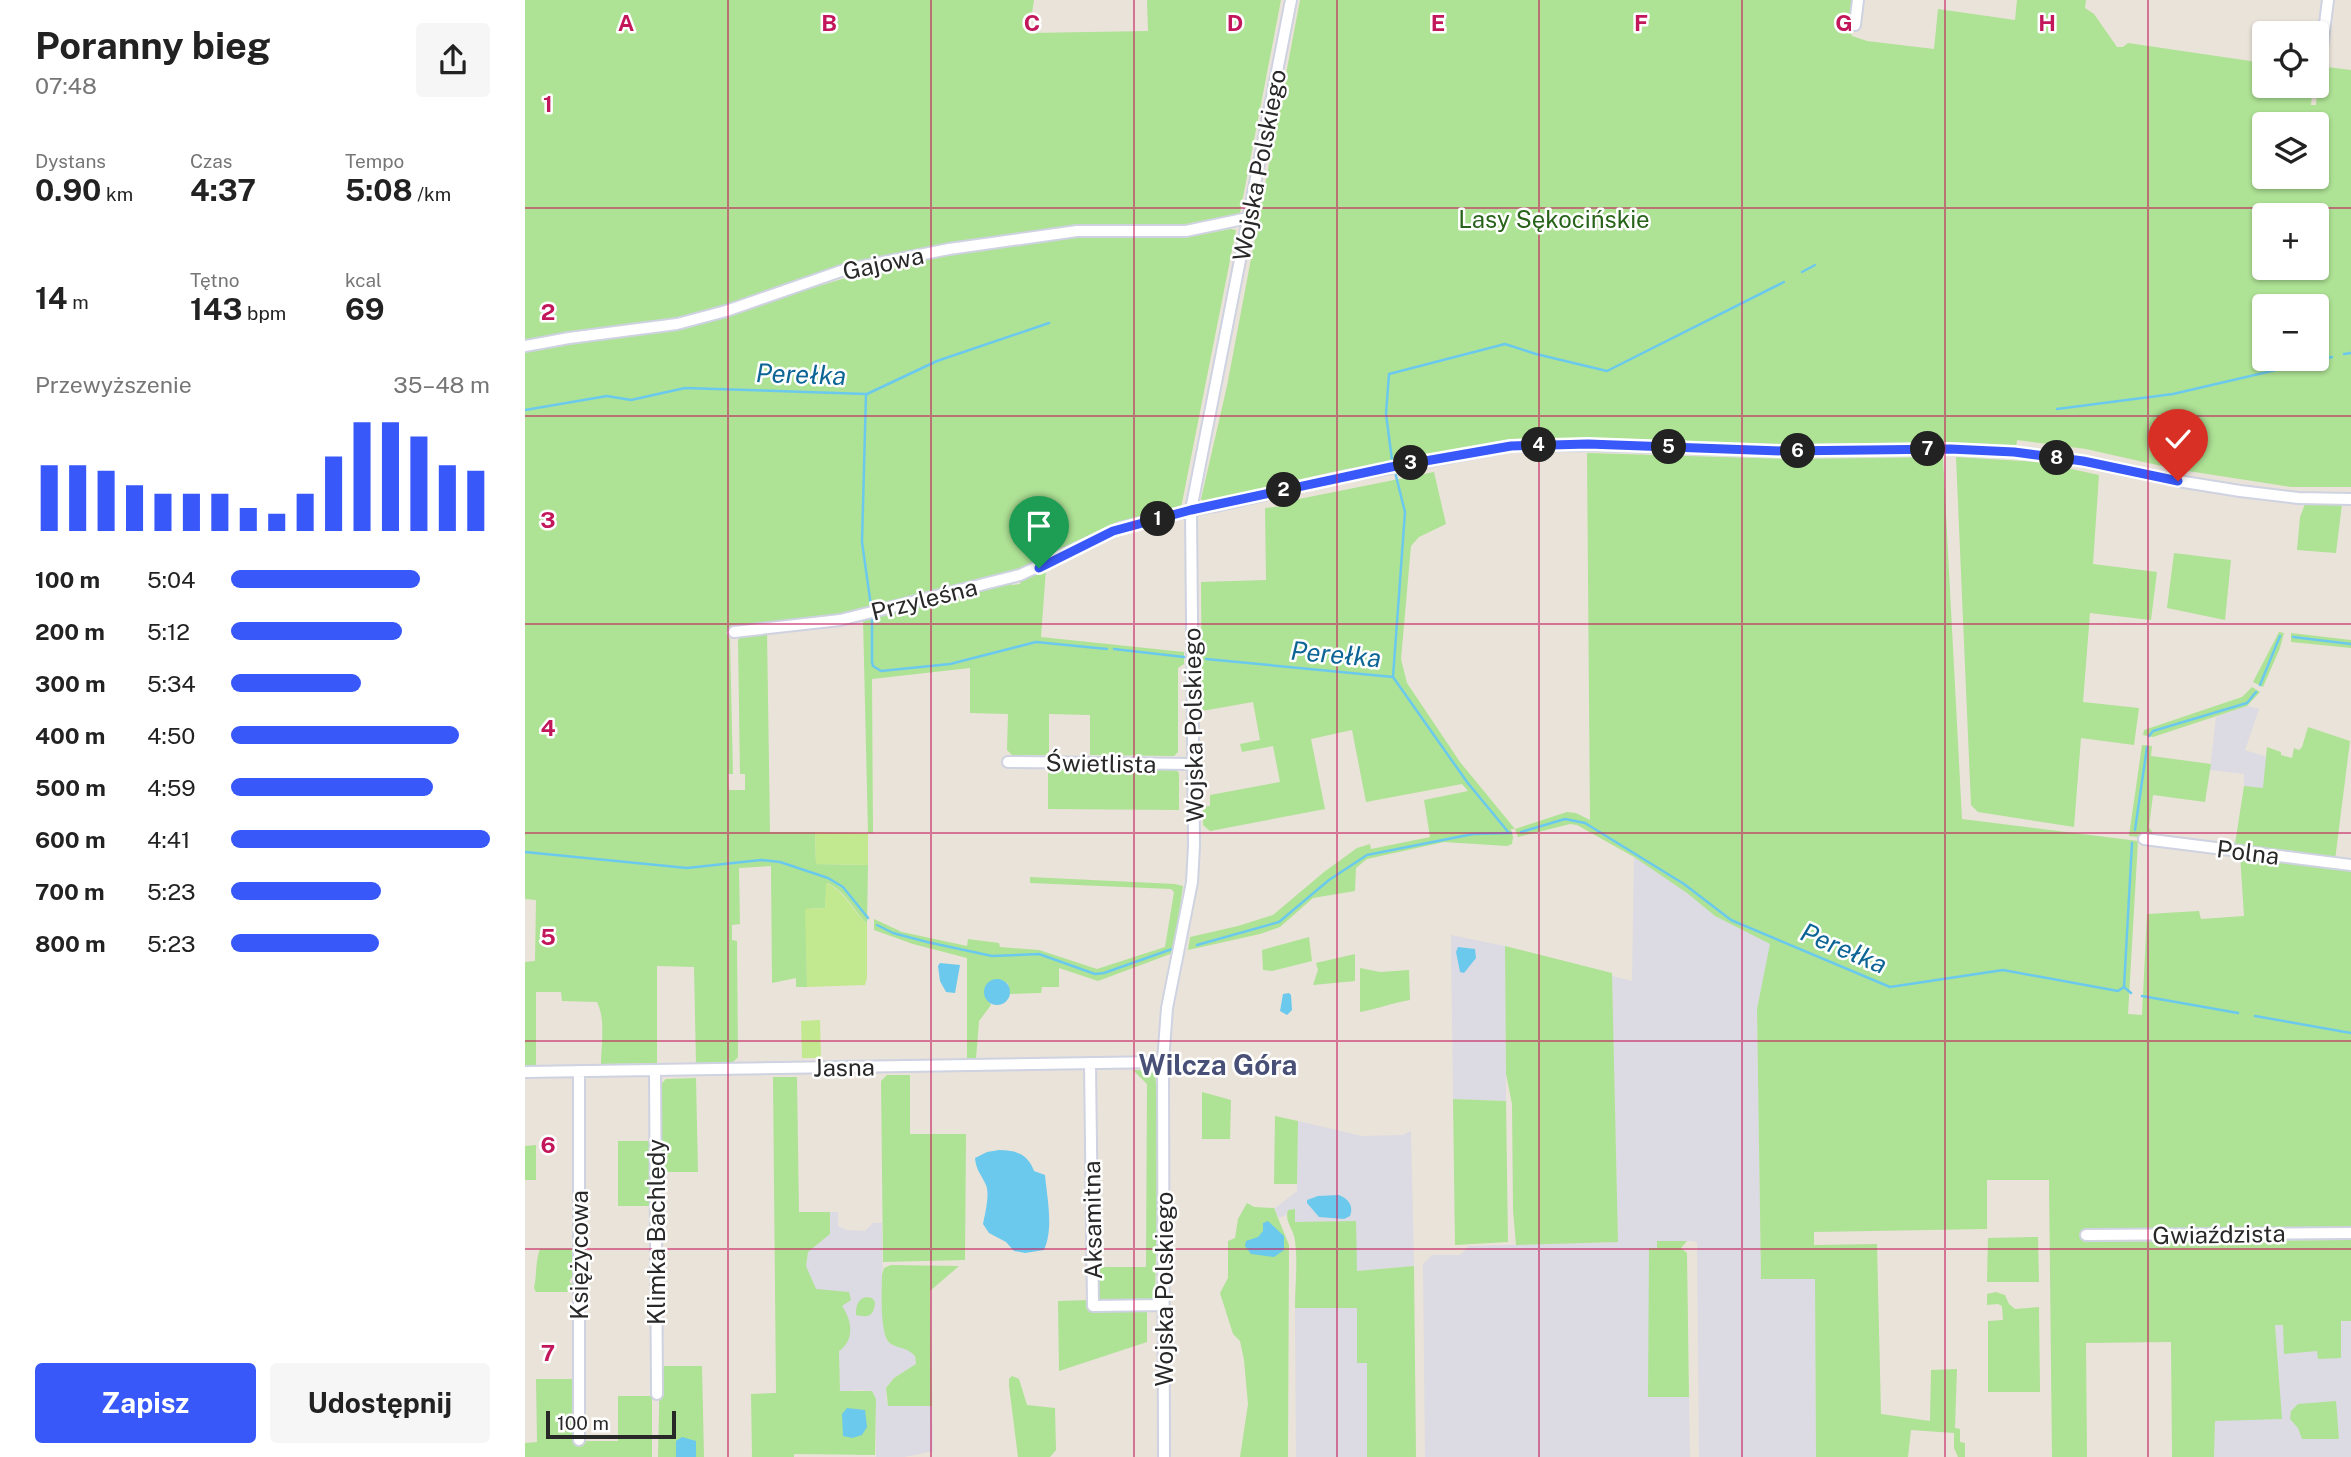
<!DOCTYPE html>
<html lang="pl">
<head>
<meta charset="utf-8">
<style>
	body { margin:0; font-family:"Public Sans",sans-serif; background:#f6f6f6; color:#222; height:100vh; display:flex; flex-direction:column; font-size:26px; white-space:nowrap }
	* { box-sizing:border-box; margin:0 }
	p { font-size:23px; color:#767676 }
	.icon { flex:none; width:38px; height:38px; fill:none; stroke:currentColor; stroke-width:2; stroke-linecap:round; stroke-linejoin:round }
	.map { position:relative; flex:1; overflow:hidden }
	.panel { display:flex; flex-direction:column; background:#fff; width:525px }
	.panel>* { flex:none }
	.buttons { position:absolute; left:1727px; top:21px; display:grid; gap:14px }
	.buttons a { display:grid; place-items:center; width:77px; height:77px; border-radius:7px; background:#fff; box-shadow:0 2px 5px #0004; font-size:35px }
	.scale { position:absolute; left:21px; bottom:18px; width:130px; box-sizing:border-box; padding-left:7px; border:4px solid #282828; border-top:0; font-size:19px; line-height:24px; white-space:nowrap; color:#282828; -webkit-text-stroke:5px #fff; paint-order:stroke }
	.pin { position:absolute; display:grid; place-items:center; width:60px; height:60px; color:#fff; margin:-72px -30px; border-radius:50% 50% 50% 0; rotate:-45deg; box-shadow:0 0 7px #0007 }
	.pin .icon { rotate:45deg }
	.km { position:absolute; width:35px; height:35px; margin:-18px; border-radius:50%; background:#222; color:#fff; font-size:19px; line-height:35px; text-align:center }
	.round { display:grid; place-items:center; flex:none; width:74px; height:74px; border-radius:7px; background:#f6f6f6 }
	.head { display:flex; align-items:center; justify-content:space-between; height:119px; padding:0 35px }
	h1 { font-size:38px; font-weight:700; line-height:52px }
	.metrics { display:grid; grid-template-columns:repeat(3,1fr); gap:10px; height:119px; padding:7px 35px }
	.metrics div { display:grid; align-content:center }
	.metrics b { font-size:30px; font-weight:700 }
	.metrics small { font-size:19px; font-weight:400 }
	.metrics p { font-size:19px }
	.chart { height:196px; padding:14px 35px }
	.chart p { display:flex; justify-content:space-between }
	.chart svg { width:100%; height:126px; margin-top:7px; stroke:#3858f9; stroke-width:6 }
	.primary-button { display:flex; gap:14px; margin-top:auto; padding:14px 35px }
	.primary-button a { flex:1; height:80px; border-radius:7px; background:#3858f9; color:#fff; font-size:28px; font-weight:700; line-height:80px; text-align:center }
	.primary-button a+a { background:#f6f6f6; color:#222 }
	ul { padding:0 35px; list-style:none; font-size:23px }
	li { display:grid; grid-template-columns:112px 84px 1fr; align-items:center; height:52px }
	li i { height:18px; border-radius:9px; background:#3858f9 }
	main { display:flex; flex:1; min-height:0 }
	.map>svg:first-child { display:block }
	.industrial { fill:#dcdae2 }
	.green { fill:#aee295; fill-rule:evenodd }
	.pitch { fill:#c2e990 }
	.water { fill:#6bc9ed }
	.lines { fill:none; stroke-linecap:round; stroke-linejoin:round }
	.stream { stroke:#6bc9ed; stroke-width:2.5 }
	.minor-casing { stroke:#ced2e1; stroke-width:14 }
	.minor { stroke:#fff; stroke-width:10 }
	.route-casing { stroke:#fff; stroke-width:14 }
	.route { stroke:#3858f9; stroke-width:9 }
	.grid { fill:none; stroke:#c2185b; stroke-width:2; stroke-opacity:0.55 }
	.labels { text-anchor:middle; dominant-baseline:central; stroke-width:5; stroke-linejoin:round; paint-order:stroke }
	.street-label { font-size:24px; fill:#282828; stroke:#fff }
	.park-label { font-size:24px; fill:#276319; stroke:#fff }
	.water-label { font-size:26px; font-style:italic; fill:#0d6596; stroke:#fff }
	.quarter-label { font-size:28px; font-weight:bold; fill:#495078; stroke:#fff }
	.grid-label { font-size:23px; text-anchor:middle; font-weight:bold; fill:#c2185b; stroke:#fff; stroke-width:5; stroke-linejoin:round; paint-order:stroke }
</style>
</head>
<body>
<main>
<section class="panel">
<div class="head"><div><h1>Poranny bieg</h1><p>07:48</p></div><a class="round"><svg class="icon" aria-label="share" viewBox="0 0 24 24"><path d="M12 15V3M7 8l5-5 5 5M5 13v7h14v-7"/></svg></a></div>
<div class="metrics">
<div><p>Dystans</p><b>0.90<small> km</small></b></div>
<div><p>Czas</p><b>4:37</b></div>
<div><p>Tempo</p><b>5:08<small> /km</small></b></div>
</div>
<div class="metrics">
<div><b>14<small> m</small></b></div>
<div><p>Tętno</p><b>143<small> bpm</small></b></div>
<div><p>kcal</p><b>69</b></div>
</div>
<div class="chart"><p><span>Przewyższenie</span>35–48 m</p>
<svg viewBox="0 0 160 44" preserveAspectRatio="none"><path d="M5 44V21M15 44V21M25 44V23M35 44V28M45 44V31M55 44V31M65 44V31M75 44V36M85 44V38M95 44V31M105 44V18M115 44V6M125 44V6M135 44V11M145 44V21M155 44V23"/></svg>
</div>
<ul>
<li><b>100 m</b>5:04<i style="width:73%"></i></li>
<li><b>200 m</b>5:12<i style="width:66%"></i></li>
<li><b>300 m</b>5:34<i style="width:50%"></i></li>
<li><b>400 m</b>4:50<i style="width:88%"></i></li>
<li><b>500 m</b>4:59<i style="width:78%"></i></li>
<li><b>600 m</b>4:41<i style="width:100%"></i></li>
<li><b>700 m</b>5:23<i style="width:58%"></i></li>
<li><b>800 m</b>5:23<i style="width:57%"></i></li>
</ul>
<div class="primary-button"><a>Zapisz</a><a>Udostępnij</a></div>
</section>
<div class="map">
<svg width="1826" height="1457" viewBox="0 0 1826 1457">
	<rect width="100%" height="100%" fill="#eae3d9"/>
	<path class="industrial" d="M1722 706 1734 709 1720 750 1742 757 1738 788 1719 786V774L1685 770 1691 717Z
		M1109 857 1162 893 1190 916 1246 944 1232 1009 1236 1279H1290L1291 1457H1174L1172 1242 1167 1241H1132V1248H1125L1123 1396 1164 1397 1165 1457H900L898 1264 907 1255H935L944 1246 1093 1242 1087 976 1107 981Z
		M926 935 980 946 981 1101 928 1099Z
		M773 1121 837 1136 878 1135 886 1131 889 1266 832 1271 770 1222 764 1210 761 1215 754 1218 749 1209 772 1191Z
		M305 1212H313V1226L322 1230 340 1231 348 1223H357L358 1325 361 1339 365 1344 382 1348 390 1356 391 1364 369 1378 361 1387V1399L363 1406H407L408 1451 379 1457H351V1399L347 1391 332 1390 315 1392 314 1351 319 1347 285 1280 281 1266 283 1252 305 1234Z
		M770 1308H832V1363H842V1457H771Z
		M1826 1321V1457H1689L1690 1421 1755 1391 1750 1325Z"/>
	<path class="green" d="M0 0H509L504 33 623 31 622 0H756L715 213 651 226H550L338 260C294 270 254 291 211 303 143 323 70 329 0 341Z
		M775 0H1327L1324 24 1327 36 1342 41 1409 49 1413 9 1490 20 1492 0H1561L1560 8 1569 14 1592 47H1598L1603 43 1739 63 1740 86H1788L1786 105H1791L1794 66 1826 70V487H1766L1650 469 1561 449 1492 440 1491 448 1171 443 1071 438 987 439 807 472 679 502 676 499 702 386ZM1740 124H1792V177H1740ZM1740 215H1792V268H1740ZM1740 306H1792V359H1740Z
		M705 229 711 230 656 508 495 572 315 618 201 632 205 639 208 774H203L204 790H220V774H215L213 640 218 634 242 630 245 832H290L291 864 343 865 342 924C328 910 321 891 302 883L300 908 281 909 282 987H271V978L247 983 246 866 214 868 215 924 207 925V940L212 941 213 1057 208 1062 171 1063 169 967 132 966V1063L76 1064C76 1045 81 1020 72 1002L37 1001 36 992H11V1065H0V962L10 961 11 900 0 899V351L154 329 317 279 426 254 553 237 660 238Z
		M1062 453 1264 459 1418 457 1437 819 1613 841 1603 1014 1617 1015 1622 914 1674 911 1676 919 1719 916 1715 855 1826 869V1227L1558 1229 1559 1242 1826 1240V1321H1816V1358L1793 1359 1792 1351 1759 1354 1758 1325H1750L1757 1419 1690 1421 1689 1457H1647L1646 1342 1561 1343 1562 1457H1527L1524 1180H1462V1229L1289 1232V1245L1352 1244 1356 1414 1405 1421 1406 1370 1432 1369 1430 1428 1435 1429V1442L1440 1443V1457H1433L1429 1448V1433L1386 1430 1383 1457H1291L1290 1279H1236L1232 1009 1245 944 1190 916 1162 893 1109 857 1052 825 1045 824 993 837 990 829H986L988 837 987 844 982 846 919 842 842 859 831 868 830 891 788 898 755 927 735 934 663 950 665 937 713 926 748 915 799 872 832 848 845 844 846 849 905 837 899 800 943 791 937 784 841 802 827 730 786 739 800 809 685 831 678 825V807L685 806V795L755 782 748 746 717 752 715 744 735 740 728 702 677 711 676 582 741 580 740 508 764 505V501L909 472 921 524 894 537 886 546 876 659 882 683 935 762 990 829 1042 812 1051 813 1065 820Z
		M1431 457 1514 462 1574 475 1568 564 1632 572 1626 620 1565 613 1558 702 1614 708 1609 745 1556 738 1549 827 1453 812 1446 805Z
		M1780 504H1817L1811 553 1772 550 1775 517Z
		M1649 553 1706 560 1700 620 1642 608Z
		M521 569 516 637 659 652V664L653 668V752L649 756 565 755V715L524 714V755H487L482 750 483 714 445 713V668L347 679 348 833H343L338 619 399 603 405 605 411 603 414 598 483 581 487 585 495 584 496 579Z
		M1754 632 1759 633 1755 648 1738 687 1728 682Z
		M1766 633 1826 640V648L1766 642Z
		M1727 687 1735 692 1722 706 1628 737 1618 735 1619 730 1717 697Z
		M1783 727 1825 741 1810 860 1772 855 1767 850 1758 852 1710 844 1719 786 1738 788 1742 747 1756 752V755L1767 758 1769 748 1774 750 1777 747Z
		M1617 745 1627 746 1626 756 1686 764 1680 802 1628 795 1624 827 1629 835 1616 832 1614 837 1604 836Z
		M523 768 650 769 654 773V810L523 809Z
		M505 877 650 884 658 886 648 953 573 981 534 968V987H517L516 993 484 994 483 983 462 999 466 1005 454 1021 451 1059H442V958L388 944 349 930V919L377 932 442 946 443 939 474 943 475 947 514 950 572 969 640 947 649 892 646 889 505 883Z
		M784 937 787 961 747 971 738 970 737 950Z
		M980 946 1087 973 1093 1242 991 1245 988 1210 987 1104 981 1074Z
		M830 954V981L788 985 793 970 791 963Z
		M835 968 855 972 884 970 885 1000C867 1003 852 1009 835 1012Z
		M608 1070 630 1071 632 1100H634L630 1301 574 1302 572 1267H621L622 1084Z
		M362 1075H385V1134H441L440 1260 358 1262 356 1081Z
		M248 1077H272L274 1212H305V1234L283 1252 281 1266 291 1289 324 1292 326 1300 317 1306C327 1320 330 1340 314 1351L315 1391H347L351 1399 350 1455 269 1454V1457H227L226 1394 251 1393Z
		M171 1078 173 1172H135L134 1086 141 1079Z
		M677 1092 706 1100 705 1139H677Z
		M928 1099 981 1101 983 1242 930 1245Z
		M750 1116 773 1121 772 1184H749Z
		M93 1141H127V1206H93Z
		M11 1145V1180H0V1146Z
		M722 1203 729 1207 749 1208 764 1245 763 1457H715L723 1404 719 1360 715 1341 708 1334 695 1293 703 1278V1241L710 1238 713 1219Z
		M770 1209V1222L831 1221 832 1271 889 1266 891 1457H842V1363H832V1308H770C770 1286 773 1263 770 1241 769 1229 759 1222 763 1210Z
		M1513 1237 1514 1282H1462L1463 1238Z
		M1132 1241H1162L1156 1248 1162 1253 1164 1397H1123L1124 1248H1132Z
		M15 1249H51V1277L46 1278 44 1282 51 1287V1292H11L9 1288C12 1275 10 1262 15 1249Z
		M366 1265 434 1266 405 1291 407 1406H363L361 1388 369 1378 391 1364 390 1356C380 1346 377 1350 366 1344 354 1338 357 1288 357 1275L359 1268Z
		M1471 1292 1480 1295 1484 1304 1490 1309 1514 1307 1515 1392H1463V1321L1478 1320 1477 1306 1473 1304 1462 1305V1294Z
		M341 1297 347 1298 350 1302C349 1316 344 1318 331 1315 331 1307 332 1299 341 1297Z
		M564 1300 622 1308V1342L534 1371 533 1301Z
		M135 1366H177L179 1457H133Z
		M487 1376 494 1379 502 1405 530 1408 531 1450 525 1457H493L484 1386V1379Z
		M11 1379H51L58 1441H93V1396H127V1457H0V1443L12 1442Z
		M1811 1401 1814 1439H1777L1773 1428 1765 1419 1766 1411 1773 1404Z"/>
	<path class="pitch" d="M290 832 343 833V865L291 864Z
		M301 883C320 891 327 910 342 924V978L340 985 282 987 280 909 300 908Z
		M295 1020 296 1058H277L276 1021Z"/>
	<path class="water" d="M933 947 950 949 951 958 939 973 935 972 931 952Z
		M415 963 435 965 430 993 421 992 415 981 413 966Z
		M459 992a13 13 0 1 1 26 0a13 13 0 1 1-26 0Z
		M764 993 766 995 767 1010 762 1015 755 1011 758 994Z
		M474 1150C491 1150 503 1154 509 1171L520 1175C522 1198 529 1228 519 1250L500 1253 489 1251 481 1242 464 1233 458 1224C460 1214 465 1194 461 1185 456 1174 451 1170 450 1158L462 1152Z
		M814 1195C823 1199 829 1205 825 1216L819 1219 794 1217 782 1203V1200L793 1196Z
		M743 1221 759 1236V1250L749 1257 726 1254 720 1246 721 1241 733 1237 738 1231V1223Z
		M322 1408 340 1410 342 1427 337 1435 327 1438 318 1436 317 1414Z
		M157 1437 171 1441V1457H151V1441Z"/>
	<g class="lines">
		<path class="stream" d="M1277 272 1290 265
			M1819 354 1826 353
			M342 394 412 361 524 323
			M1532 409 1648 394 1807 357
			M0 410 82 396 106 400 160 388 341 394 337 542 346 606
			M867 460 861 414 864 374 980 344 1011 354 1082 371 1259 282
			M347 619V662L348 666 356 671 425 664 511 642 582 649
			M1768 637 1826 644
			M589 649 659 657
			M681 659 868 677 942 782 984 833
			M868 677 880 512 870 472
			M1735 685 1755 636
			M1624 736 1628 731 1722 703 1731 692
			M1610 830 1622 747
			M996 832 1040 819 1060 823 1159 884 1206 920 1365 987 1478 970 1593 991 1599 987 1607 843
			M0 852 162 868 236 860 255 862 303 878 318 887 343 918
			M352 925 368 933 402 942 467 956 514 954 570 974 579 973 647 949
			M672 945 754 922 804 880 842 855 948 834 986 833
			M1599 987 1606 993
			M1617 996 1713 1013
			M1730 1016 1826 1033"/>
		<g class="minor-casing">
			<path id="minor" d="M1330 25 1333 0
				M1795 63 1803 0
				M0 346 44 338 152 324 201 311 319 270 424 249 552 231H661L723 218
				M209 632 315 620 495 575 595 528 671 509 695 505 822 476 986 446 1063 445 1258 451 1425 449 1489 452 1558 461 1653 481 1715 491 1773 498 1826 499
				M483 762 669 764
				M1619 839 1826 865
				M565 1063 568 1306 638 1305
				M130 1070 132 1394
				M54 1071V1440
				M0 1072 638 1062
				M1561 1235 1826 1233
				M639 1457 638 1062 642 1008 667 882 669 846 666 510 766 0"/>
		</g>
		<use href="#minor" class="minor"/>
	</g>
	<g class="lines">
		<g class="route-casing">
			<path id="route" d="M514 568 588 531 666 510 866 467 986 446 1063 444 1258 451 1425 449 1489 452 1558 461 1653 481"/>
		</g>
		<use href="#route" class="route"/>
	</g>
	<path class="grid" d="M203 0V1457M406 0V1457M609 0V1457M812 0V1457M1014 0V1457M1217 0V1457M1420 0V1457M1623 0V1457M0 208H1826M0 416H1826M0 624H1826M0 833H1826M0 1041H1826M0 1249H1826"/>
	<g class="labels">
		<g class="street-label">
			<text transform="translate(734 165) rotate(-79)">Wojska Polskiego</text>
			<text transform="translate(358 263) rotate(-12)">Gajowa</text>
			<text transform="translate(399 599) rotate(-14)">Przyleśna</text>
			<text transform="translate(668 725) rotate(-91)">Wojska Polskiego</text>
			<text transform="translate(576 763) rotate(1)">Świetlista</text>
			<text transform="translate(1723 852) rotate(7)">Polna</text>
			<text transform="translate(319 1067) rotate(-1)">Jasna</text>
			<text transform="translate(567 1220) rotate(-91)">Aksamitna</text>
			<text transform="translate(131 1232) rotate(-90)">Klimka Bachledy</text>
			<text transform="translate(1694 1234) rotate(-1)">Gwiaździsta</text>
			<text transform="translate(54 1255) rotate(-90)">Księżycowa</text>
			<text transform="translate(639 1289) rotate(-90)">Wojska Polskiego</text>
		</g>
		<g class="park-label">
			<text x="1029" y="219">Lasy Sękocińskie</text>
		</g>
		<g class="water-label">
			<text transform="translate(276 374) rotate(2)">Perełka</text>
			<text transform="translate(811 654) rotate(5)">Perełka</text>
			<text transform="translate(1319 948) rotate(23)">Perełka</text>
		</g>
		<g class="quarter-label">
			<text x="693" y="1064">Wilcza Góra</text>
		</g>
	</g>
	<g class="grid-label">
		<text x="101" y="31">A</text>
		<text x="304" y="31">B</text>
		<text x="507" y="31">C</text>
		<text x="710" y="31">D</text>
		<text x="913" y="31">E</text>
		<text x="1116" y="31">F</text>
		<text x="1319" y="31">G</text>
		<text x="1522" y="31">H</text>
		<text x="23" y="112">1</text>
		<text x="23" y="320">2</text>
		<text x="23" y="528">3</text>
		<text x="23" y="736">4</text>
		<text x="23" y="945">5</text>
		<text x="23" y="1153">6</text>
		<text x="23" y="1361">7</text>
	</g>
</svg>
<div class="buttons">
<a><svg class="icon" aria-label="locate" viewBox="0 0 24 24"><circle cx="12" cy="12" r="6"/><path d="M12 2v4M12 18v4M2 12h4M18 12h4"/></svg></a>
<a><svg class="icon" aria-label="layers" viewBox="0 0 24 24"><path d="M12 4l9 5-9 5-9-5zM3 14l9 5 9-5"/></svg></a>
<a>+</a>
<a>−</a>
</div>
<div class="scale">100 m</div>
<div class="pin" style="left:514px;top:568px;background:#1e9e55"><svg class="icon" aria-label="arrive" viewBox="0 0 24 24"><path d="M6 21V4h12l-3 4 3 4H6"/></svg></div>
<div class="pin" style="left:1653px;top:481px;background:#d93025"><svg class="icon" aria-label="check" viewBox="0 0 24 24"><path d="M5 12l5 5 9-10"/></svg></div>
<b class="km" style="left:633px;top:519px">1</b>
<b class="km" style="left:759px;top:490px">2</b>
<b class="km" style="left:886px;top:463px">3</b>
<b class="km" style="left:1014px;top:445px">4</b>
<b class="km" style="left:1144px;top:447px">5</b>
<b class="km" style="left:1273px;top:451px">6</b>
<b class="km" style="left:1403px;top:449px">7</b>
<b class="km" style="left:1532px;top:458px">8</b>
</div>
</main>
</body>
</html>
